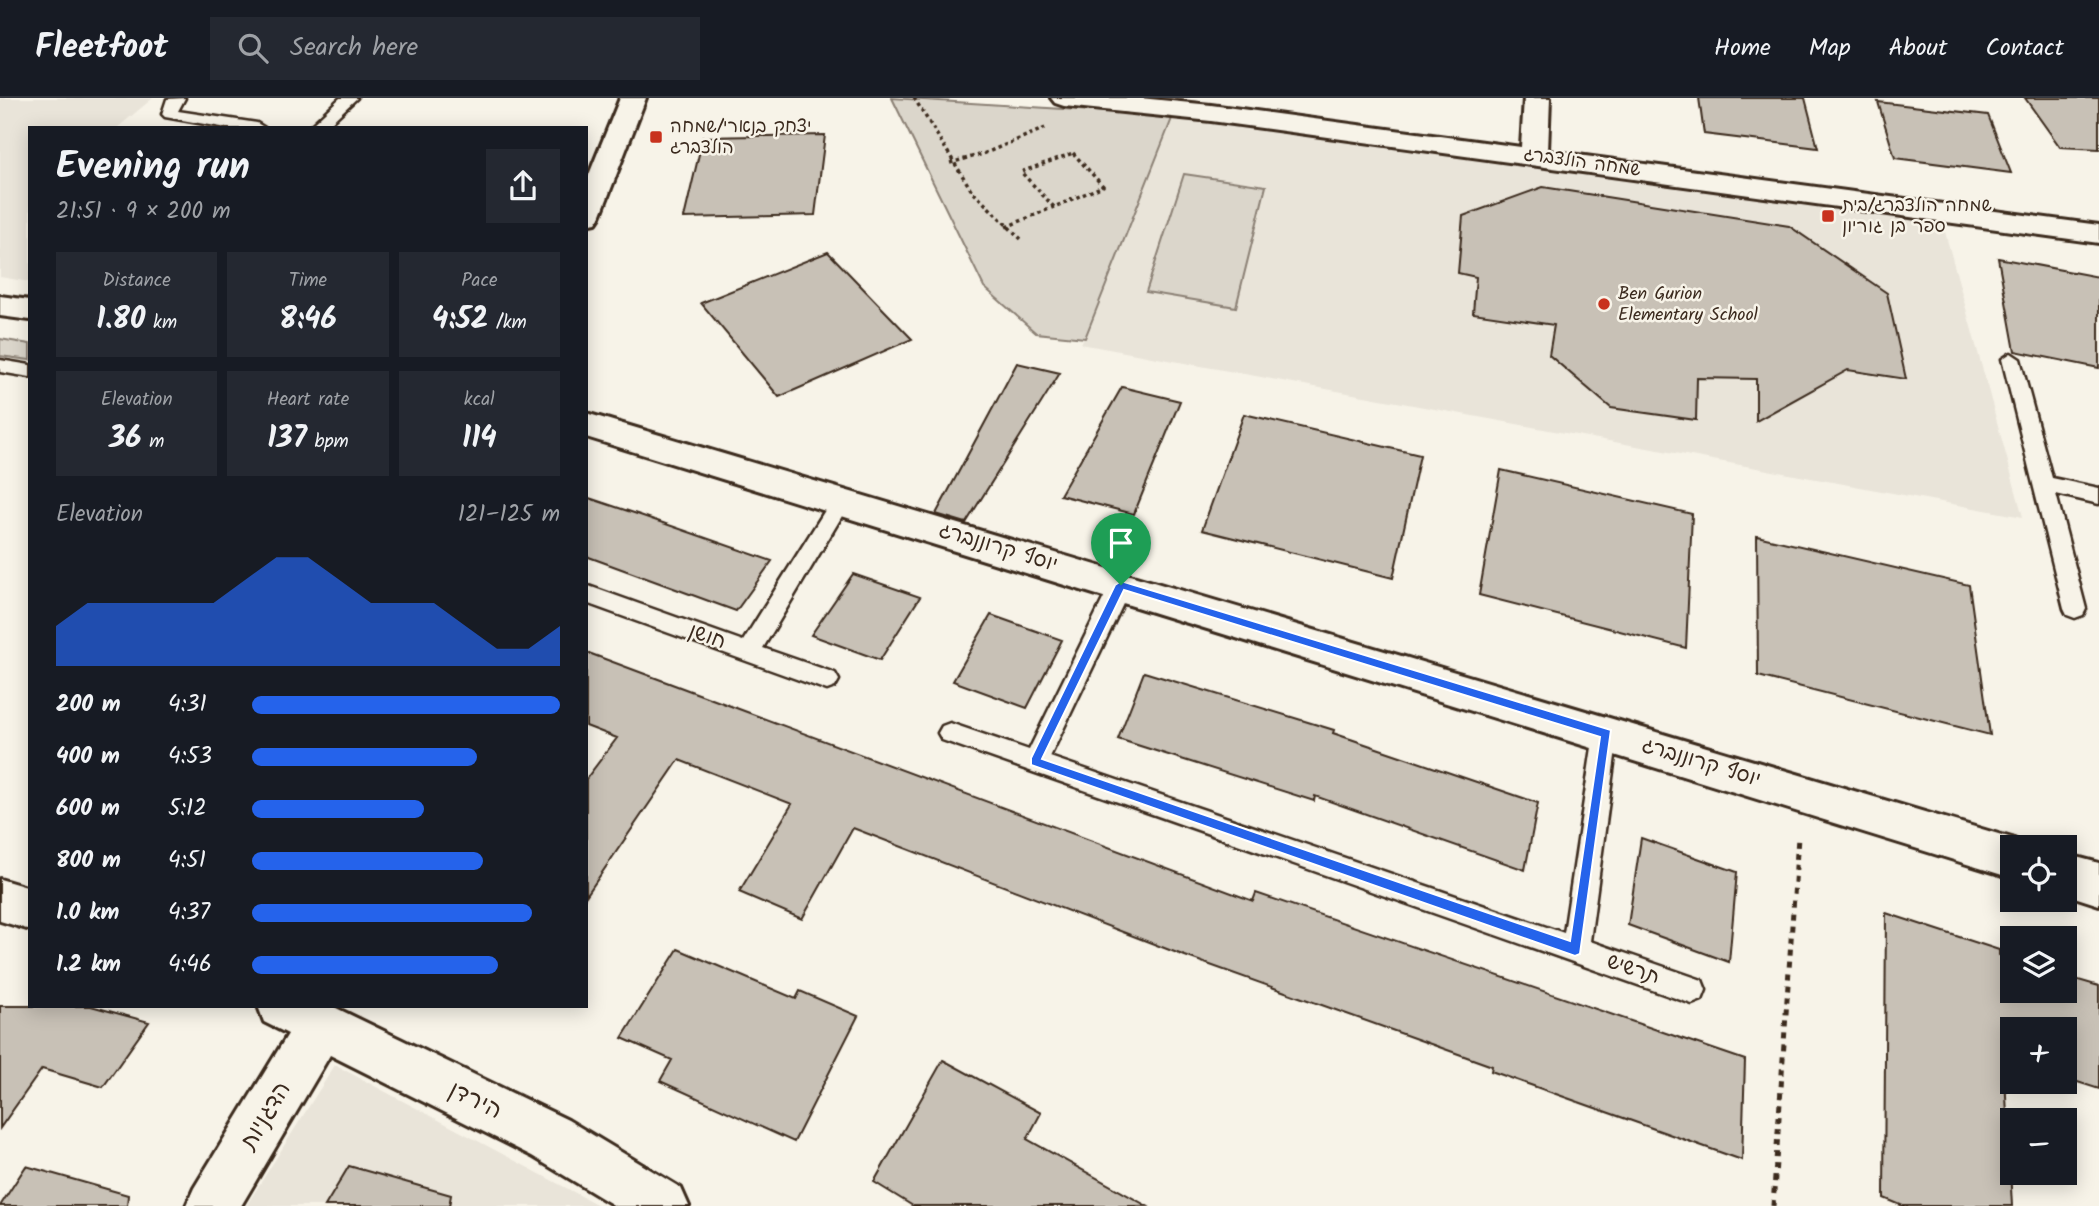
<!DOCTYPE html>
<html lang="en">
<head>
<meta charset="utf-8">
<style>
	body { margin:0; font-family:Kalam,"Playpen Sans Hebrew",sans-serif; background:#242831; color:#f1f3f6; height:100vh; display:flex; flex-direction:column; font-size:26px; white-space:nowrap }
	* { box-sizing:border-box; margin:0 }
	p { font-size:23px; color:#9ea1a6 }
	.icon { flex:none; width:38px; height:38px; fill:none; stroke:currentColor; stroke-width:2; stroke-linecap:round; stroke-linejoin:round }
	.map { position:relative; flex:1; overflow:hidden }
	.side { position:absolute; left:28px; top:28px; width:560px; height:882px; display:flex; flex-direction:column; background:#171b24; border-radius:0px; box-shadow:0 4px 18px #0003 }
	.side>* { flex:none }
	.controls { position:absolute; left:2000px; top:737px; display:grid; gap:14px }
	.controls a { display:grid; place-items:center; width:77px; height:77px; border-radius:0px; background:#171b24; box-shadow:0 4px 18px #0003; font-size:35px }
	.pin { position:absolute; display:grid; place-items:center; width:60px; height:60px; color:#fff; margin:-72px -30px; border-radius:50% 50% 50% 0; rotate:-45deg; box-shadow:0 0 7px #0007 }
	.pin .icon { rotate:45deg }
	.round { display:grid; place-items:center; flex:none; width:74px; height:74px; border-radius:0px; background:#242831 }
	.headline { display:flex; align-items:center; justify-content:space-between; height:119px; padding:0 28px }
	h1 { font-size:38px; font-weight:600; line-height:52px }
	.figures { display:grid; grid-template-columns:repeat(3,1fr); gap:10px; height:119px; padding:7px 28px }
	.figures div { display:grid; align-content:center; border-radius:0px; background:#242831; text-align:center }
	.figures b { font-size:30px; font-weight:600 }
	.figures small { font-size:19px; font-weight:400 }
	.figures p { font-size:19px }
	.chart { height:196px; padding:14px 28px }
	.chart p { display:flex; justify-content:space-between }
	.chart svg { width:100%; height:126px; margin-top:7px; fill:#2563eb; opacity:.7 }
	ul { padding:0 28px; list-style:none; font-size:23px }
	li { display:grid; grid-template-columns:112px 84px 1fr; align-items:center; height:52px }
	li i { height:18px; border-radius:9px; background:#2563eb }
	header { display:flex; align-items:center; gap:42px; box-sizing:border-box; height:98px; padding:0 35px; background:#171b24; border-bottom:2px solid #363941 }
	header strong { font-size:33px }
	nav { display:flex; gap:38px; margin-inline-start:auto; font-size:24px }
	.search { width:490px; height:63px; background:#242831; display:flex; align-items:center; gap:18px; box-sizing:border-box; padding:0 24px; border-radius:0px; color:#9ea1a6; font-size:26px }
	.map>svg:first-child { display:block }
	.built { fill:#e9e4d9 }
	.green { fill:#dbd6cb; stroke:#8b8074; stroke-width:2 }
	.building { fill:#c8c1b6; stroke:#3b2a1e; stroke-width:2 }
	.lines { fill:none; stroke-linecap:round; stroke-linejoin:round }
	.lane-casing { stroke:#3b2a1e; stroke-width:5 }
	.street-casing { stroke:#3b2a1e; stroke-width:6 }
	.path-far1 { stroke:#3b2a1e; stroke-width:3.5; stroke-dasharray:3.5 3.5; stroke-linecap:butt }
	.path { stroke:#3b2a1e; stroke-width:5; stroke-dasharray:6 6; stroke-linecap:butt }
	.lane { fill:#f7f3e8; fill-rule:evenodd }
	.street { fill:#f7f3e8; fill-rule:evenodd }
	.route { fill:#2563eb; stroke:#fff; stroke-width:2; fill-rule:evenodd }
	.poi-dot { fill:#c8321e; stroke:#f7f3e8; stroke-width:2.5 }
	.labels { text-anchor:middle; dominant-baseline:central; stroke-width:5; stroke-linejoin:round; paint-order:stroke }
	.far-poi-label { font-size:18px; fill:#3b2a1e; stroke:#f7f3e8; text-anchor:start }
	.far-street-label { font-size:18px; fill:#3b2a1e; stroke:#f7f3e8 }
	.street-label { font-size:21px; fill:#3b2a1e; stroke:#f7f3e8 }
	.near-street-label { font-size:24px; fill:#3b2a1e; stroke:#f7f3e8 }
</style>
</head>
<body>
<header>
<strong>Fleetfoot</strong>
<div class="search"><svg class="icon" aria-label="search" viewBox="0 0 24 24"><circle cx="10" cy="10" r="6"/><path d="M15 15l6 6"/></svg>Search here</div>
<nav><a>Home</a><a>Map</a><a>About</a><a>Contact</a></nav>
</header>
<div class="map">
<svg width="2099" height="1108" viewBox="0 0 2099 1108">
	<rect width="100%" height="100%" fill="#f7f3e8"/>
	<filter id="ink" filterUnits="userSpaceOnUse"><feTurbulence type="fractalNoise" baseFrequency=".0143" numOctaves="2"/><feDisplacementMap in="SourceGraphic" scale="14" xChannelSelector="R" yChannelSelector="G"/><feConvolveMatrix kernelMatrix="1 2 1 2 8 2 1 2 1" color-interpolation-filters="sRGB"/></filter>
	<g filter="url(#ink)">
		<path class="built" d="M0 0H153L117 30H30V184L0 179Z
			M1176 9 1942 123 2023 419 1081 246Z
			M335 967 600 1108H246Z"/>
		<path class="green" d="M892 0 1173 18 1085 240 1036 235 984 189Z
			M1184 76 1266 88 1236 209 1146 194Z
			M0 241 30 246V262L0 258Z"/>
		<path class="building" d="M1699 0H1805L1818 50 1704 36Z
			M2025 0H2099V51L2060 49Z
			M1878 4 1988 17 2011 75 1895 60Z
			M825 37 815 117 684 120 703 39Z
			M1543 89 1789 128 1887 195 1906 281 1848 272 1756 323V281L1697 280 1696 322 1611 310 1549 257 1554 227 1473 215 1476 179 1458 175 1463 118Z
			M828 154 912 241 779 299 701 205Z
			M1998 160 2099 179V270L2015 253Z
			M1017 265 1060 275 966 425 936 416Z
			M1122 289 1180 303 1134 416 1060 397Z
			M1244 316 1420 357 1393 480 1202 432Z
			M1501 372 1692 416 1686 550 1479 497Z
			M586 399 640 417 772 463 736 513 586 458Z
			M1757 438 1969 487 1990 637 1758 578Z
			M853 476 920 499 880 562 811 537Z
			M991 517 1062 542 1027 610 953 583Z
			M586 554 1253 803 1256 795 1745 962 1742 1062 1491 973 1492 968 1185 858 853 730 802 821 739 794 792 706 679 662 586 798V681L617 640 586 628Z
			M1144 574 1334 632 1333 635 1538 705 1525 772 1315 698 1314 703 1118 641Z
			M1641 740 1737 774 1729 864 1628 827Z
			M1886 815 1999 852V857L2012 862V892H2065V878L2099 888V991L2065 980V931H2012V964L2004 961 2012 1108H1903L1884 1100Z
			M678 851 796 901 800 893 858 918 794 1044 660 983 672 962 622 940Z
			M0 908H91L149 924 103 989 42 971 0 1030Z
			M943 962 1041 1015 1027 1041 1147 1108H913L874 1084Z
			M26 1068 128 1097 127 1108H0Z
			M349 1068 451 1097 449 1108H325Z"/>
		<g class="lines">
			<g class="lane-casing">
				<path id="lane" d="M185 0 178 13 257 25 265 30H227L165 19 162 16 167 1Z
					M340 0H357L325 30H308Z
					M2011 255 2020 261 2052 380 2099 390V406L2056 396 2086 511 2083 517 2075 520 2067 517 2064 511 2002 261Z
					M0 262 30 267V279L0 274Z
					M841 395 848 398 851 403 763 550 835 575 839 582 835 589 827 592 586 505V487L743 543 834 398Z
					M1121 478 1129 481 1132 487 1050 659 1564 835 1594 636 1598 629 1606 626 1614 629 1618 636 1590 843 1702 882 1706 892 1702 902 1692 906 942 642 938 635 942 628 950 625 1029 652 1113 481Z"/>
			</g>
			<g class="street-casing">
				<path id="street" d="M620 0H646L600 119 596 125 586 127V84Z
					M1051 0H1140L1211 7 1521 49 1524 0H1550L1548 53 2099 127V145L1211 23 1064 8 1055 5Z
					M0 198 30 202V222L0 218Z
					M586 315 2012 740 2029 749H2012V780L586 339Z
					M2065 756 2099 765V807L2065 796Z
					M0 781 30 790V832L0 823Z
					M258 908H332L568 1022 681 1090 689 1108H615L532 1058 330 957 241 1108H186L194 1090 288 936 264 924Z"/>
			</g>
			<path class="path-far1" d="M914 0 972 93 1021 141
				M1073 55 1103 88 1054 109 1021 74Z
				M950 65 983 56 1048 29
				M1006 129 1054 109"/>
			<path class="path" d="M1773 1108 1798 739"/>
			<use href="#lane" class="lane"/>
			<use href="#street" class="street"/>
		</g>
	</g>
	<path class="route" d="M1121 483 1611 632 1580 856 1575 858 1031 667V660L1115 487ZM1124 492 1600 639 1570 843 1042 661Z"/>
	<g class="poi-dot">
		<rect x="649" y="32" width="14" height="14" rx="3.5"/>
		<rect x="1821" y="111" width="14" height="14" rx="3.5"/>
		<circle cx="1604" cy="206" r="7"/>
	</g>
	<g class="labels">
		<g class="far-poi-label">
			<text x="670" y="29">יצחק בנארי/שמחה<tspan x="670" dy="21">הולצברג</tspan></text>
			<text x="1842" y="108">שמחה הולצברג/בית<tspan x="1842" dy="21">ספר בן גוריון</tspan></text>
			<text x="1618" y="196">Ben Gurion<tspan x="1618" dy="21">Elementary School</tspan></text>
		</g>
		<g class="far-street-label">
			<text transform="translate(1582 65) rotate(8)">שמחה הולצברג</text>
		</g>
		<g class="street-label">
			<text transform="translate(998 450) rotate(17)">יוסף קרוננברג</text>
			<text transform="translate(707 539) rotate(20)">חושן</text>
			<text transform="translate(1701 665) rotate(17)">יוסף קרוננברג</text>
			<text transform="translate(1633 872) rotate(19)">תרשיש</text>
		</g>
		<g class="near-street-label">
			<text transform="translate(475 1003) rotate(26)">הירדן</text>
			<text transform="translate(266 1018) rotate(-59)">הדגניות</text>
		</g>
	</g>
</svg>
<div class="controls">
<a><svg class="icon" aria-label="locate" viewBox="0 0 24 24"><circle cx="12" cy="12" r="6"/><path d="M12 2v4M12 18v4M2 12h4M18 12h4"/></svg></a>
<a><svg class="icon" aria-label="layers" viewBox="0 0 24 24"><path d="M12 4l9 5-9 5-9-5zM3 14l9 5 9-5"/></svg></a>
<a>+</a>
<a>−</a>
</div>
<div class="pin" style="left:1121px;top:487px;background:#1e9e55"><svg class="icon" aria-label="arrive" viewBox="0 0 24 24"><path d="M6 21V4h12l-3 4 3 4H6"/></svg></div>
<section class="side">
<div class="headline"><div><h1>Evening run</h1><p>21:51 · 9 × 200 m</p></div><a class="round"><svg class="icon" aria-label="share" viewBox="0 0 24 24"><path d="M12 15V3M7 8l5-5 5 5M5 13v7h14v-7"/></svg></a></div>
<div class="figures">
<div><p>Distance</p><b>1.80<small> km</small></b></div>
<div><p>Time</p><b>8:46</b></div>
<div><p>Pace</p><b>4:52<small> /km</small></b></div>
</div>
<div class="figures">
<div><p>Elevation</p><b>36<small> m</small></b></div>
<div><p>Heart rate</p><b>137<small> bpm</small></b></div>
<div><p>kcal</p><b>114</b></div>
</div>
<div class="chart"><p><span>Elevation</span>121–125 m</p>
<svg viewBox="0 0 160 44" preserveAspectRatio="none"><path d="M0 44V30L10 22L20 22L30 22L40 22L50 22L60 14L70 6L80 6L90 14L100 22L110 22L120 22L130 30L140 38L150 38L160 30V44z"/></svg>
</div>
<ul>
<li><b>200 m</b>4:31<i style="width:100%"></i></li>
<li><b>400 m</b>4:53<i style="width:73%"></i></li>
<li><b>600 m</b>5:12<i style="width:56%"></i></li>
<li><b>800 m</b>4:51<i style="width:75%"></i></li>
<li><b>1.0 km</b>4:37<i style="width:91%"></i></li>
<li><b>1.2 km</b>4:46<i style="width:80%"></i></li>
</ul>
</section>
</div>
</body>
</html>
